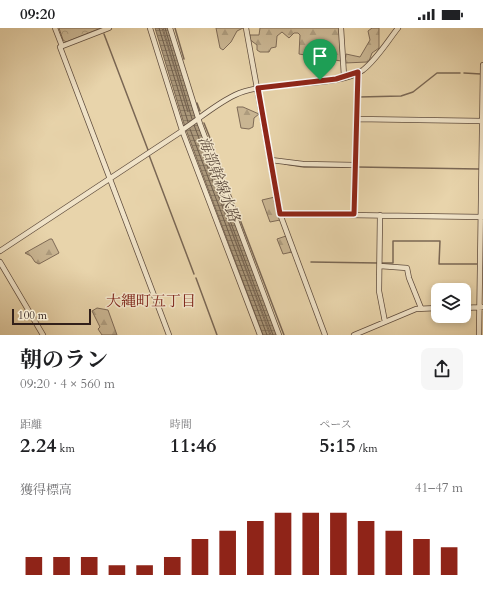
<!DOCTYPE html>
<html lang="ja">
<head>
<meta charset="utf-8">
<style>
	body { margin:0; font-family:Cardo,"Noto Serif JP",serif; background:#f6f6f6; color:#202124; height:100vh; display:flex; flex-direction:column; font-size:15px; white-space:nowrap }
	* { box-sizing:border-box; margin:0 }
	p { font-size:13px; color:#757577 }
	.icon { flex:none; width:22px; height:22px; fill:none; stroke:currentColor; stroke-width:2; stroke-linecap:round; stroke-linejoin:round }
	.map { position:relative; height:307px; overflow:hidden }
	.sheet { display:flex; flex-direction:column; background:#fff; flex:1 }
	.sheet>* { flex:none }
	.controls { position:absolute; left:431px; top:255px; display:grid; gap:8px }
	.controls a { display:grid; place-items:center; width:40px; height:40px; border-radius:8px; background:#fff; box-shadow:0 2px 6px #0003; font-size:20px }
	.scale { position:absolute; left:12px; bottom:10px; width:79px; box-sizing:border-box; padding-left:4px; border:2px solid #32201a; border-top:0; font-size:11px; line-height:14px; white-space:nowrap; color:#32201a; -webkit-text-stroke:3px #f0e3c8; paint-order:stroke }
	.pin { position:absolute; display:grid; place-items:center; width:34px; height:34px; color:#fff; margin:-41px -17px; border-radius:50% 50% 50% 0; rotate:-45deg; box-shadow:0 0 4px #0007 }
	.pin .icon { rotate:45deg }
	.round { display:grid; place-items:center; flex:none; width:42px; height:42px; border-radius:8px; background:#f6f6f6 }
	.headline { display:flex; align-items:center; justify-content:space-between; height:68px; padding:0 20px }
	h1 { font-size:22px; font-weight:700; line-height:30px }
	.figures { display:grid; grid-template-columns:repeat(3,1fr); gap:6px; height:68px; padding:4px 20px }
	.figures div { display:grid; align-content:center }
	.figures b { font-size:20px; font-weight:700 }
	.figures small { font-size:11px; font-weight:400 }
	.figures p { font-size:11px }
	.chart { height:112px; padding:8px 20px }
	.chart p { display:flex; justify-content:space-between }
	.chart svg { width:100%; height:72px; margin-top:4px; stroke:#8f2418; stroke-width:6 }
	.status { display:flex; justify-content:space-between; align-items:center; height:28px; padding:0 20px; background:#fff; direction:ltr }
	.status svg { height:11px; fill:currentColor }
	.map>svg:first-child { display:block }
	.forest { fill:url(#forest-firs); stroke:#7e6a56 }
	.park { fill:url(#park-crowns); stroke:#7e6a56 }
	.water { fill:url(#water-rules); stroke:#7a6754 }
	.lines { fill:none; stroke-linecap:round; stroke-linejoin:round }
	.shore { stroke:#6e5c4a; stroke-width:1 }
	.stream { stroke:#7a6754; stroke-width:1.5 }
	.minor-casing { stroke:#604d3e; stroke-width:6 }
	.minor { stroke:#f0e3c8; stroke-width:4.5 }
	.route-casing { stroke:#fff; stroke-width:8 }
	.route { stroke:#8f2418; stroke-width:5 }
	.labels { text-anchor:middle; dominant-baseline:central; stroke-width:3; stroke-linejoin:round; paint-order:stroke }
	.water-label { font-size:15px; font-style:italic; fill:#5c4a3c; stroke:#f0e3c8 }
	.neighbourhood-label { font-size:15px; fill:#7a1f14; stroke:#f0e3c8 }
</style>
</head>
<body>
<div class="status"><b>09:20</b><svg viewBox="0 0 49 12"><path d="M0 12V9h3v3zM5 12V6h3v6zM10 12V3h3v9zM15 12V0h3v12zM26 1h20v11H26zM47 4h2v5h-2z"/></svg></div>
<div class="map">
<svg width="483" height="307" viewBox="0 0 483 307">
	<defs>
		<pattern id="forest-firs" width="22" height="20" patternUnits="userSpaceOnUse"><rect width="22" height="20" fill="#c9b592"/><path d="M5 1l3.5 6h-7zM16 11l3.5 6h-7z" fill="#ad9b7d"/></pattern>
		<pattern id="park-crowns" width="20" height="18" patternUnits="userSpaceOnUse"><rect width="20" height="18" fill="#c9b592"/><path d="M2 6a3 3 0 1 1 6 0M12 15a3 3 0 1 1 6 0" fill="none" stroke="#ad9b7d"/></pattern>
		<pattern id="water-rules" width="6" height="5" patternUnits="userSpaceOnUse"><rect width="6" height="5" fill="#aa977a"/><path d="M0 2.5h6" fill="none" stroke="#8b7b63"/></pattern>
	</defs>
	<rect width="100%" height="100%" fill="#e8d4ab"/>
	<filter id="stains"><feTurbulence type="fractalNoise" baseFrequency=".005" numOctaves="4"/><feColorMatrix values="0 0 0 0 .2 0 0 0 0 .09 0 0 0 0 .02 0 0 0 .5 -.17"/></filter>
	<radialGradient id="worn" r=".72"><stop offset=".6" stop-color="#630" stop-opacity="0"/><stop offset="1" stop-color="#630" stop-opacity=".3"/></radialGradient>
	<path class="forest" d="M216 0H243L237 3 231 14 223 22 220 20Z
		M260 0H339L341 33 299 26 300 7 298 5H294L289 10 282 4 277 8 276 19 271 20 269 24H260L257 22V17L249 11 250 7H259Z
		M372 0H379V20L372 25 369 33 367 34 345 35 346 26 360 29 370 12 368 3Z
		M237 79H243L259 86 254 90 253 99 249 101 241 100Z
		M275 169 274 173 280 192 270 194 262 172Z
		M286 208 292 224 283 226 277 211Z
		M50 211H52L59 225 39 236 35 234 31 228 25 225Z
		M97 280 108 282 117 307H102L98 301 100 299 92 283Z"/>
	<path class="park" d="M59 0H101L66 14 63 12Z"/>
	<path class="water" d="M155 0H162L188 84 163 0H169L196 91 277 307H271L207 137 270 307H263L185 99Z"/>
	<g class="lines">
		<path class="shore" d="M159 0 188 94
			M165 0 192 91
			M194 97 273 307
			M190 101 267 307"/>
		<path class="stream" d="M175 0 184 31
			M104 6 148 122
			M464 45 481 46
			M359 69 401 68 413 64 437 45H460
			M197 75 200 83
			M204 95 210 110
			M212 118 221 140
			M149 127 194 246
			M285 136 304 139H349
			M357 139 479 141
			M226 155 284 307
			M311 234 378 235
			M382 235H393V213H440L439 236H477
			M196 250 217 307"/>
		<g class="minor-casing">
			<path id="minor" d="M55 0 62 18
				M109 0 60 19 169 307
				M150 0 182 102 260 307
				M170 0 200 96 279 307
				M246 0 280 186 325 307
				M341 0 344 48
				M356 91 483 93
				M182 102C199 91 216 76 235 67 268 51 337 61 363 42 377 31 387 14 398 0
				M271 132 303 136 355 137
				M280 186 482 189
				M354 186 358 45
				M380 187 379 263 385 294
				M0 223 182 103
				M0 234 43 307
				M380 238 407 240 409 250 421 280
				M464 280 483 279
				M354 307 416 281 438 280
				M479 307 483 37"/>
		</g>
		<use href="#minor" class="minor"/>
	</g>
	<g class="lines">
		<g class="route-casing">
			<path id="route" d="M358 44 354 186H280L258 60 336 51Z"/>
		</g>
		<use href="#route" class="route"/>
	</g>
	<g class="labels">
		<g class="water-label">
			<text transform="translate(219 151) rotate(69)">海部幹線水路</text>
		</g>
		<g class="neighbourhood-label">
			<text x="151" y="273">大縄町五丁目</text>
		</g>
	</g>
	<rect width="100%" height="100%" filter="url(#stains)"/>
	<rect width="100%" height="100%" fill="url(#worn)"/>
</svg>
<div class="controls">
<a><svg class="icon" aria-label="layers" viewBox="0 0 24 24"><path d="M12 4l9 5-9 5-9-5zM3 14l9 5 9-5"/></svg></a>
</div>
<div class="scale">100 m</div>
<div class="pin" style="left:320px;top:52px;background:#1e9e55"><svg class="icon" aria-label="arrive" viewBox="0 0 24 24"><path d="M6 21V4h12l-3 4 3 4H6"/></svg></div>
</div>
<section class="sheet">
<div class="headline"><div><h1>朝のラン</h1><p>09:20 · 4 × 560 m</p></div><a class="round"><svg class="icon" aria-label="share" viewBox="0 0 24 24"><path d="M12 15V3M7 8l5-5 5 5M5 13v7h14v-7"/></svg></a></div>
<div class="figures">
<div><p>距離</p><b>2.24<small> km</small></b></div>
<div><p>時間</p><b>11:46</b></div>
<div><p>ペース</p><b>5:15<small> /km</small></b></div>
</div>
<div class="chart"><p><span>獲得標高</span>41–47 m</p>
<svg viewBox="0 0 160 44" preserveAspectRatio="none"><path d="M5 44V33M15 44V33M25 44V33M35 44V38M45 44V38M55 44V33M65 44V22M75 44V17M85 44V11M95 44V6M105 44V6M115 44V6M125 44V11M135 44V17M145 44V22M155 44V27"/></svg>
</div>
</section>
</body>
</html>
